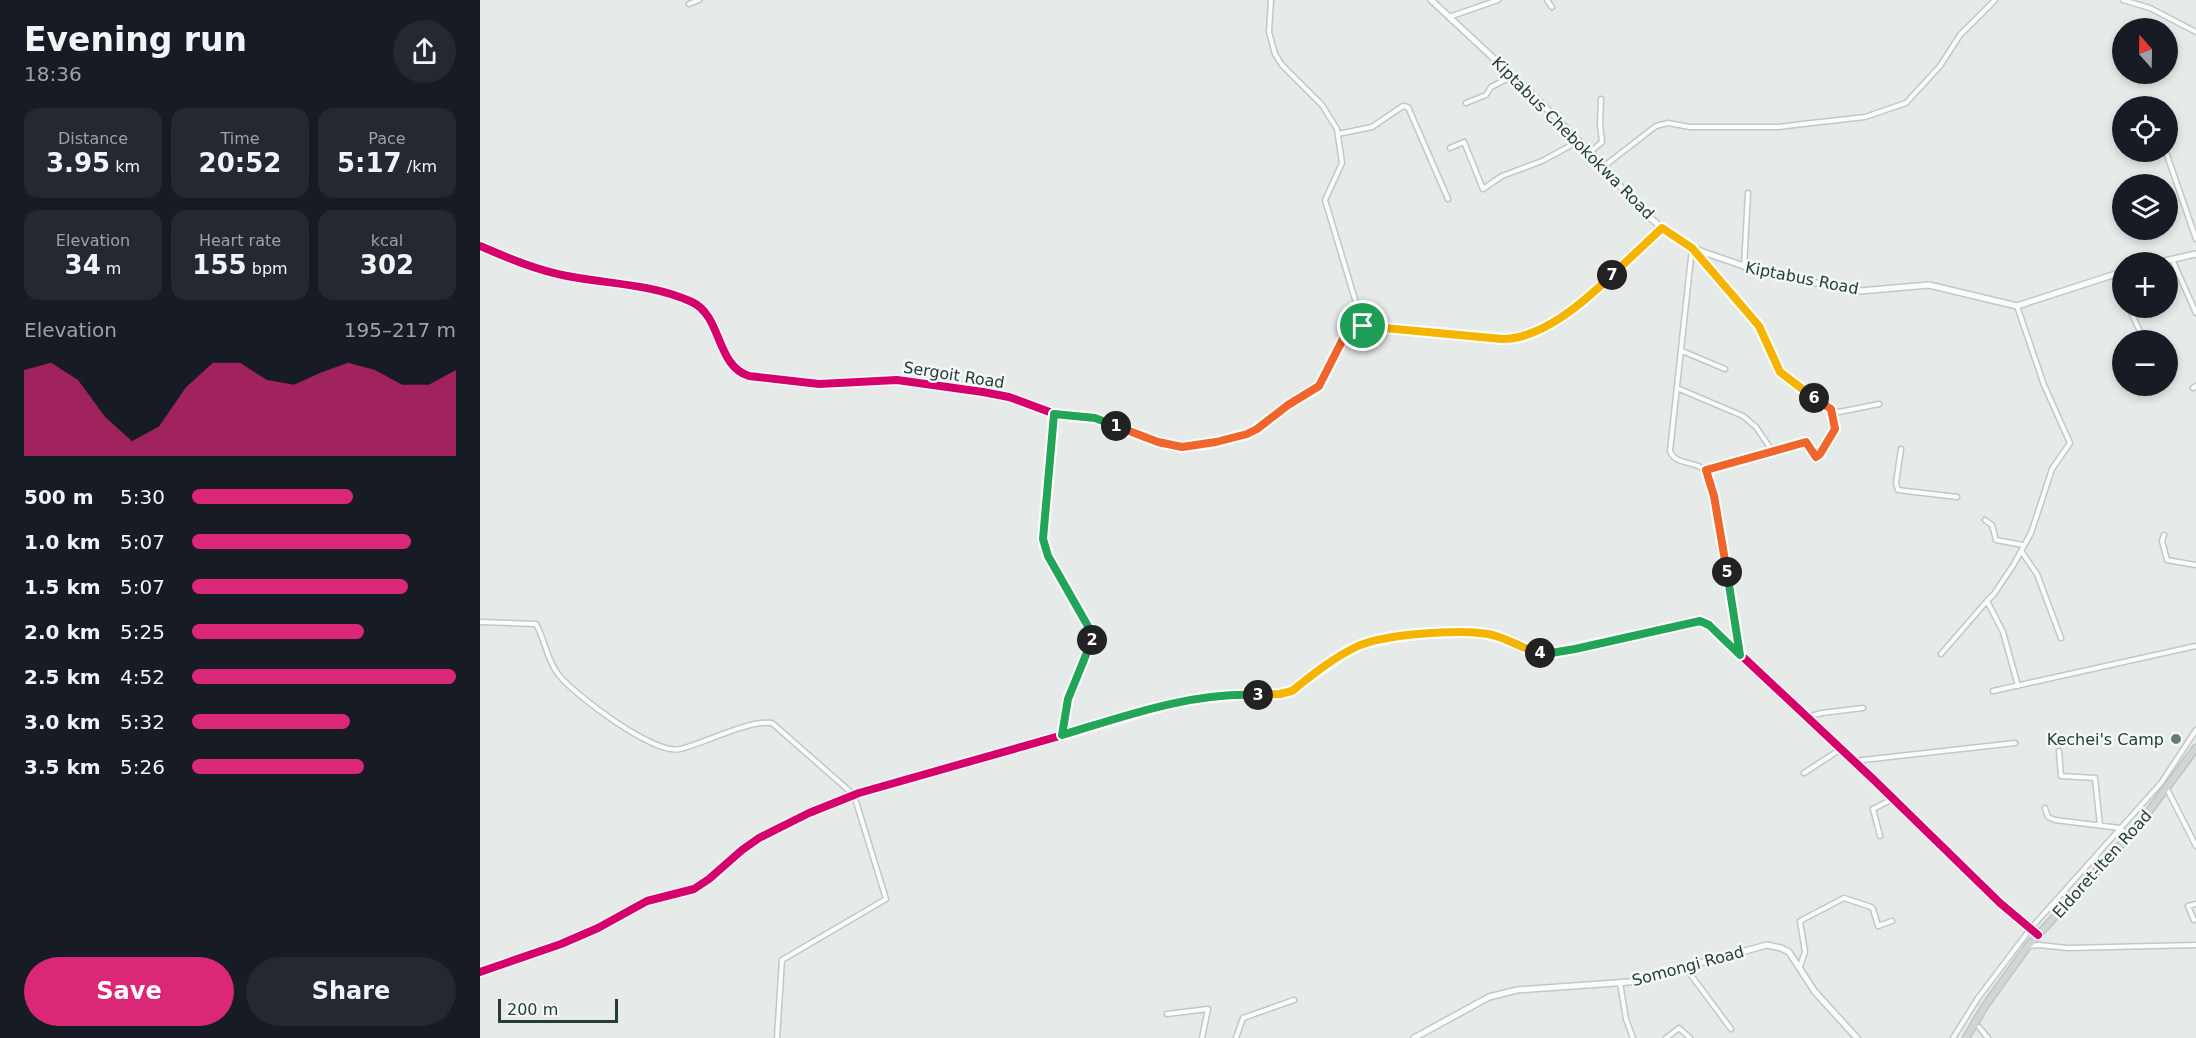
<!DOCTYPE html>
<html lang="en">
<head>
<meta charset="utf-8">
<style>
	body { margin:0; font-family:"DejaVu Sans",sans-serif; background:#242831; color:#f1f3f6; height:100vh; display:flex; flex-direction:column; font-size:22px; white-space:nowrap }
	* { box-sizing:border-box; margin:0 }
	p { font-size:20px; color:#9ea1a6 }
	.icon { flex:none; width:33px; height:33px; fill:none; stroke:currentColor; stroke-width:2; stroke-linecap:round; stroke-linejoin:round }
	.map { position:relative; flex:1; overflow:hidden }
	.sheet { display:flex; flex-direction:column; background:#171b24; width:480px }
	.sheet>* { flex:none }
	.needle { width:39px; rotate:340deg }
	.fabs { position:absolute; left:1632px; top:18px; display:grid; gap:12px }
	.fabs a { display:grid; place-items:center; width:66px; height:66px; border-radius:50%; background:#171b24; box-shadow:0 3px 9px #0003; font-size:30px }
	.scale { position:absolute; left:18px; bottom:15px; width:120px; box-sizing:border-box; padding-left:6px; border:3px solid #243d3a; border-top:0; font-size:16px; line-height:21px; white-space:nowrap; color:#243d3a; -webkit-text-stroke:4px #f4f9f7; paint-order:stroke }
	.pin { position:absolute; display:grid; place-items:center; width:51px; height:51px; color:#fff; margin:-26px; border:3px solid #fff; border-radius:50%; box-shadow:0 2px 6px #0007 }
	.km { position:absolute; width:30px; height:30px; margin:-15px; border-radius:50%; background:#222; color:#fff; font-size:16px; line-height:30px; text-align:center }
	.round { display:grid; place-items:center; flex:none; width:63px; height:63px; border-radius:32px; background:#242831 }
	.summary { display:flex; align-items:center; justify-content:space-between; height:102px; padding:0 24px }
	h1 { font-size:33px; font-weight:600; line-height:45px }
	.metrics { display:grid; grid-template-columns:repeat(3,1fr); gap:9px; height:102px; padding:6px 24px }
	.metrics div { display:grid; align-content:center; border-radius:15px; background:#242831; text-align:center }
	.metrics b { font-size:26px; font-weight:600 }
	.metrics small { font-size:16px; font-weight:400 }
	.metrics p { font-size:16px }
	.chart { height:168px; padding:12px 24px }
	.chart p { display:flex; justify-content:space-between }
	.chart svg { width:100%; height:108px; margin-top:6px; fill:#db2777; opacity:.7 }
	.cta { display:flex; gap:12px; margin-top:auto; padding:12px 24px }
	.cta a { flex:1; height:69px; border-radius:36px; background:#db2777; color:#fff; font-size:24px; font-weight:600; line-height:69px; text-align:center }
	.cta a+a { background:#242831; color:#f1f3f6 }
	ul { padding:0 24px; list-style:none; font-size:20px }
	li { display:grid; grid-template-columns:96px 72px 1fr; align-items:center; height:45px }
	li i { height:15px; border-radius:8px; background:#db2777 }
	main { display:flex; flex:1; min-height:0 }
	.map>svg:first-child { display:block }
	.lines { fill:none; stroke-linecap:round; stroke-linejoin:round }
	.street-casing { stroke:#c3c7c6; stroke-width:7 }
	.secondary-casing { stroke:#c2c8c6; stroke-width:8 }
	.primary-casing { stroke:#bec6c4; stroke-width:9 }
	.street { stroke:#fbfcfc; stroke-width:4 }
	.secondary { stroke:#fbfcfc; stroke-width:5 }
	.primary { stroke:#cfd6d5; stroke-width:6 }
	.cycleway-casing { stroke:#f4f9f7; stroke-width:11 }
	.cycleway { stroke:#d6006c; stroke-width:8 }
	.split-1-casing { stroke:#fff; stroke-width:12 }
	.split-2-casing { stroke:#fff; stroke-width:12 }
	.split-3-casing { stroke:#fff; stroke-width:12 }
	.split-4-casing { stroke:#fff; stroke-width:12 }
	.split-5-casing { stroke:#fff; stroke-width:12 }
	.split-6-casing { stroke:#fff; stroke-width:12 }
	.split-7-casing { stroke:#fff; stroke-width:12 }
	.split-8-casing { stroke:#fff; stroke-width:12 }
	.split-1 { stroke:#f0652b; stroke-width:8 }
	.split-2 { stroke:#22a559; stroke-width:8 }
	.split-3 { stroke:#22a559; stroke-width:8 }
	.split-4 { stroke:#f5b400; stroke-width:8 }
	.split-5 { stroke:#22a559; stroke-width:8 }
	.split-6 { stroke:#f0652b; stroke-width:8 }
	.split-7 { stroke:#f5b400; stroke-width:8 }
	.split-8 { stroke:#f5b400; stroke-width:8 }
	.poi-dot { fill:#687a77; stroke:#f4f9f7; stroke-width:2 }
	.labels { text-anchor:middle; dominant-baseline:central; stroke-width:5; stroke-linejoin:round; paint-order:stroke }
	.street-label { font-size:16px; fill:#243d3a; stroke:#f4f9f7 }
	.poi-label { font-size:16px; fill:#243d3a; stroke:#f4f9f7; text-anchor:end }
</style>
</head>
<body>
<main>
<section class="sheet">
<div class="summary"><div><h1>Evening run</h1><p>18:36</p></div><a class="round"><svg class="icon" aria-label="share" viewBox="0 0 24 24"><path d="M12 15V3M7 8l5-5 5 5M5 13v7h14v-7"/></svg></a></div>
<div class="metrics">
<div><p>Distance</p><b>3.95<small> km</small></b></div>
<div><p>Time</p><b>20:52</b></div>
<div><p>Pace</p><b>5:17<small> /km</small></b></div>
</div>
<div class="metrics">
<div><p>Elevation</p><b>34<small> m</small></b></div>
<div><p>Heart rate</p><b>155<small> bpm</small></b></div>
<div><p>kcal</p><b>302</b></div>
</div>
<div class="chart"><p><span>Elevation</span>195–217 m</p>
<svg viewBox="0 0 160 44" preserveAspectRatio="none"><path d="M0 44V9L10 6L20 13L30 28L40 38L50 32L60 16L70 6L80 6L90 13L100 15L110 10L120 6L130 9L140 15L150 15L160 9V44z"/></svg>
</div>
<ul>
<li><b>500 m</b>5:30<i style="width:61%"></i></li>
<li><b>1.0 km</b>5:07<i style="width:83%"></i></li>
<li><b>1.5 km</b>5:07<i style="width:82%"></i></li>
<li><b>2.0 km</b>5:25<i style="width:65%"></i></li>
<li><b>2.5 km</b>4:52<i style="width:100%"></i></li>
<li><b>3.0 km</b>5:32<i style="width:60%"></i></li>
<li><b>3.5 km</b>5:26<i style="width:65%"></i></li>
</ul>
<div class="cta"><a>Save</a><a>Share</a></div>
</section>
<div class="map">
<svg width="1716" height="1038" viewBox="0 0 1716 1038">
	<rect width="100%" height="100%" fill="#e6eae9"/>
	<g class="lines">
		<g class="street-casing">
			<path id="street" d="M791 0 789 32 795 54 802 65 842 105 857 129 862 163 845 200 883 326
				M1067 0 1072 7
				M1643 0 1670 8 1716 32
				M209 4 219 0
				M969 17 1018 0
				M986 103 1006 95 1011 87 1033 76
				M858 134 892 127 923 106 928 107 968 199
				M970 148 984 142 1003 189 1022 176 1062 161 1099 141
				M1110 152 1122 142 1120 124 1121 99
				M1686 152 1716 239
				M1123 167 1176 126 1188 123 1210 127H1298L1323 124 1385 117 1426 103 1460 66 1480 35 1515 0
				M0 246C28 258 56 270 87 276 129 284 172 284 212 302 242 316 236 366 269 376L339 384 417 380 503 392 529 397 575 414 616 418 678 442 702 447 718 446 754 438 777 429 808 405 835 390 842 382 865 335 871 330 883 326 1035 339C1083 330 1146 262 1182 228
				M1212 248 1190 451C1195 466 1218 460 1228 473L1248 578 1260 654
				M1213 248 1279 326 1300 371 1354 411 1359 412 1399 404
				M1692 259 1716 313
				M1264 267 1268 193
				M1634 275 1642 294
				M1537 306 1564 385 1590 443 1572 469 1551 533 1534 564 1514 594 1507 601 1523 632 1538 686
				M1649 308 1664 340
				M1202 351 1245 369
				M1197 388 1263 416 1276 427 1293 452
				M1713 388 1716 386
				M575 414 563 539 569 556 609 628 612 636 611 644 588 699 582 735
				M1421 449 1416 483 1418 490 1477 497
				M1226 470 1327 442 1336 457 1340 454 1355 429 1351 409
				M1505 520 1512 525 1516 540 1543 545
				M1684 535 1682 541 1687 560 1716 565
				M1541 551 1557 574 1581 638
				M0 622 56 624C65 640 67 660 78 674 93 694 175 756 200 749 225 743 268 720 292 723L374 795 406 899 302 960 297 1038
				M1461 654 1507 601
				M1513 691 1716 646
				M1327 717 1342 713 1383 708
				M1579 751 1581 776 1615 778 1620 825
				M1374 761 1535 743
				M1324 773 1361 749
				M1687 789 1716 846
				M1565 808 1568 817 1575 820 1640 828 1649 835
				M1400 836 1393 809 1413 799
				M1714 920 1708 906 1716 904
				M1549 946 1559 945 1588 948 1716 945
				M1320 966 1325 952 1320 921 1364 898 1391 907 1393 909 1398 926 1412 921
				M1205 967 1251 1029
				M1140 983 1146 1019 1153 1038
				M687 1014 728 1009 722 1038
				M1499 1027 1508 1038
				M756 1038 763 1018 814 1000
				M1186 1038 1199 1028 1210 1038
				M1473 1038 1498 998 1551 928 1681 783 1716 730"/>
		</g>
		<g class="secondary-casing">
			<path id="secondary" d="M951 0 1052 94 1110 152 1160 209 1182 228 1209 246 1223 252 1287 274 1380 291 1449 285 1537 306 1642 272
				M1680 262 1716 254
				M0 972 81 944 118 928 167 901 214 889 229 879 262 850 279 838 329 813 379 793 692 704 723 697 807 693 877 646 922 636 955 633 994 632 1017 636 1052 651 1071 653 1220 621 1229 625 1393 779 1520 903 1558 935
				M934 1038 1009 997 1037 990 1149 982 1287 945 1301 948 1309 952 1335 992 1377 1038"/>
		</g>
		<g class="primary-casing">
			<path id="primary" d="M1486 1038 1505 1006 1548 946 1658 826 1716 748"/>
		</g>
		<use href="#street" class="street"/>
		<use href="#secondary" class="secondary"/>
		<use href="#primary" class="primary"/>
		<g class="cycleway-casing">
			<path id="cycleway" d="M0 246C28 258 56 270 87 276 129 284 172 284 212 302 242 316 236 366 269 376L339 384 417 380 503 392 529 397 575 414 616 418 678 442 702 447 718 446 754 438 777 429 808 405 835 390 842 382 865 335 871 330 883 326 1035 339C1083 330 1146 262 1182 228
				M0 972 81 944 118 928 167 901 214 889 229 879 262 850 279 838 329 813 379 793 692 704 723 697 807 693 877 646 922 636 955 633 994 632 1017 636 1052 651 1071 653 1220 621 1229 625 1393 779 1520 903 1558 935"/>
		</g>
		<use href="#cycleway" class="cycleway"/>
	</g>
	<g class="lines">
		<g class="split-1-casing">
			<path id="split-1" d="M636 426 678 442 702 447 736 442 767 434 777 429 808 405 839 386 865 335 871 330 883 326"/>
		</g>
		<g class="split-2-casing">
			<path id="split-2" d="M612 640 609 628 568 556 563 539 574 414 615 418 636 426"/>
		</g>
		<g class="split-3-casing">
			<path id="split-3" d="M612 640 588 699 582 735C645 716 711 692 778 695"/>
		</g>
		<g class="split-4-casing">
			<path id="split-4" d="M778 695 800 694 812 691C832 675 853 658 876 647 902 634 979 629 1008 634 1026 637 1042 649 1060 653"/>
		</g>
		<g class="split-5-casing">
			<path id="split-5" d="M1060 653H1071L1095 649 1220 621 1229 625 1260 655 1247 572"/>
		</g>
		<g class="split-6-casing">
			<path id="split-6" d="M1247 572 1234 496 1226 470 1326 442 1336 457 1340 454 1355 429 1351 409 1334 398"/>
		</g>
		<g class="split-7-casing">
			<path id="split-7" d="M1132 275 1182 228 1212 248 1279 326 1300 372 1334 398"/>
		</g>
		<g class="split-8-casing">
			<path id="split-8" d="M883 326 1022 339C1062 339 1104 302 1132 275"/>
		</g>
		<use href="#split-1" class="split-1"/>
		<use href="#split-2" class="split-2"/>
		<use href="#split-3" class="split-3"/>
		<use href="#split-4" class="split-4"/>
		<use href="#split-5" class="split-5"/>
		<use href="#split-6" class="split-6"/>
		<use href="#split-7" class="split-7"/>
		<use href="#split-8" class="split-8"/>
	</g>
	<circle class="poi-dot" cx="1696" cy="739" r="6"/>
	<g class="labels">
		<g class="street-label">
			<text transform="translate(1093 138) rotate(45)">Kiptabus Chebokokwa Road</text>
			<text transform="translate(1322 278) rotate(11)">Kiptabus Road</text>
			<text transform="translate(474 375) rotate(9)">Sergoit Road</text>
			<text transform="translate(1622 864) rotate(-48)">Eldoret-Iten Road</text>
			<text transform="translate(1208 966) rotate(-15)">Somongi Road</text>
		</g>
		<g class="poi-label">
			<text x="1684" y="739">Kechei's Camp</text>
		</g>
	</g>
</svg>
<div class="fabs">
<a><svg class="needle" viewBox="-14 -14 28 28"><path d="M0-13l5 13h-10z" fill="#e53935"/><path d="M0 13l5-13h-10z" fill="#9ea1a6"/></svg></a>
<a><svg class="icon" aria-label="locate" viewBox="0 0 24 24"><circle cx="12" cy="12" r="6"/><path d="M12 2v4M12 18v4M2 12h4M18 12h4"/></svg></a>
<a><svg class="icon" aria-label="layers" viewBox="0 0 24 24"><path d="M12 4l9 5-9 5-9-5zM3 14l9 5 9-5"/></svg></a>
<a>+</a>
<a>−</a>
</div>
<div class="scale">200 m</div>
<div class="pin" style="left:883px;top:326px;background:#1e9e55"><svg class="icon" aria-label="arrive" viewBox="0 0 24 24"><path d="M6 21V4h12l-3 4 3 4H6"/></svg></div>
<b class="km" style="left:636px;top:426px">1</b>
<b class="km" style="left:612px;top:640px">2</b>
<b class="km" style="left:778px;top:695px">3</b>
<b class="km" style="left:1060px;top:653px">4</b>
<b class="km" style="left:1247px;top:572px">5</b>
<b class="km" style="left:1334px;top:398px">6</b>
<b class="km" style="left:1132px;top:275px">7</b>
</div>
</main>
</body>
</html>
